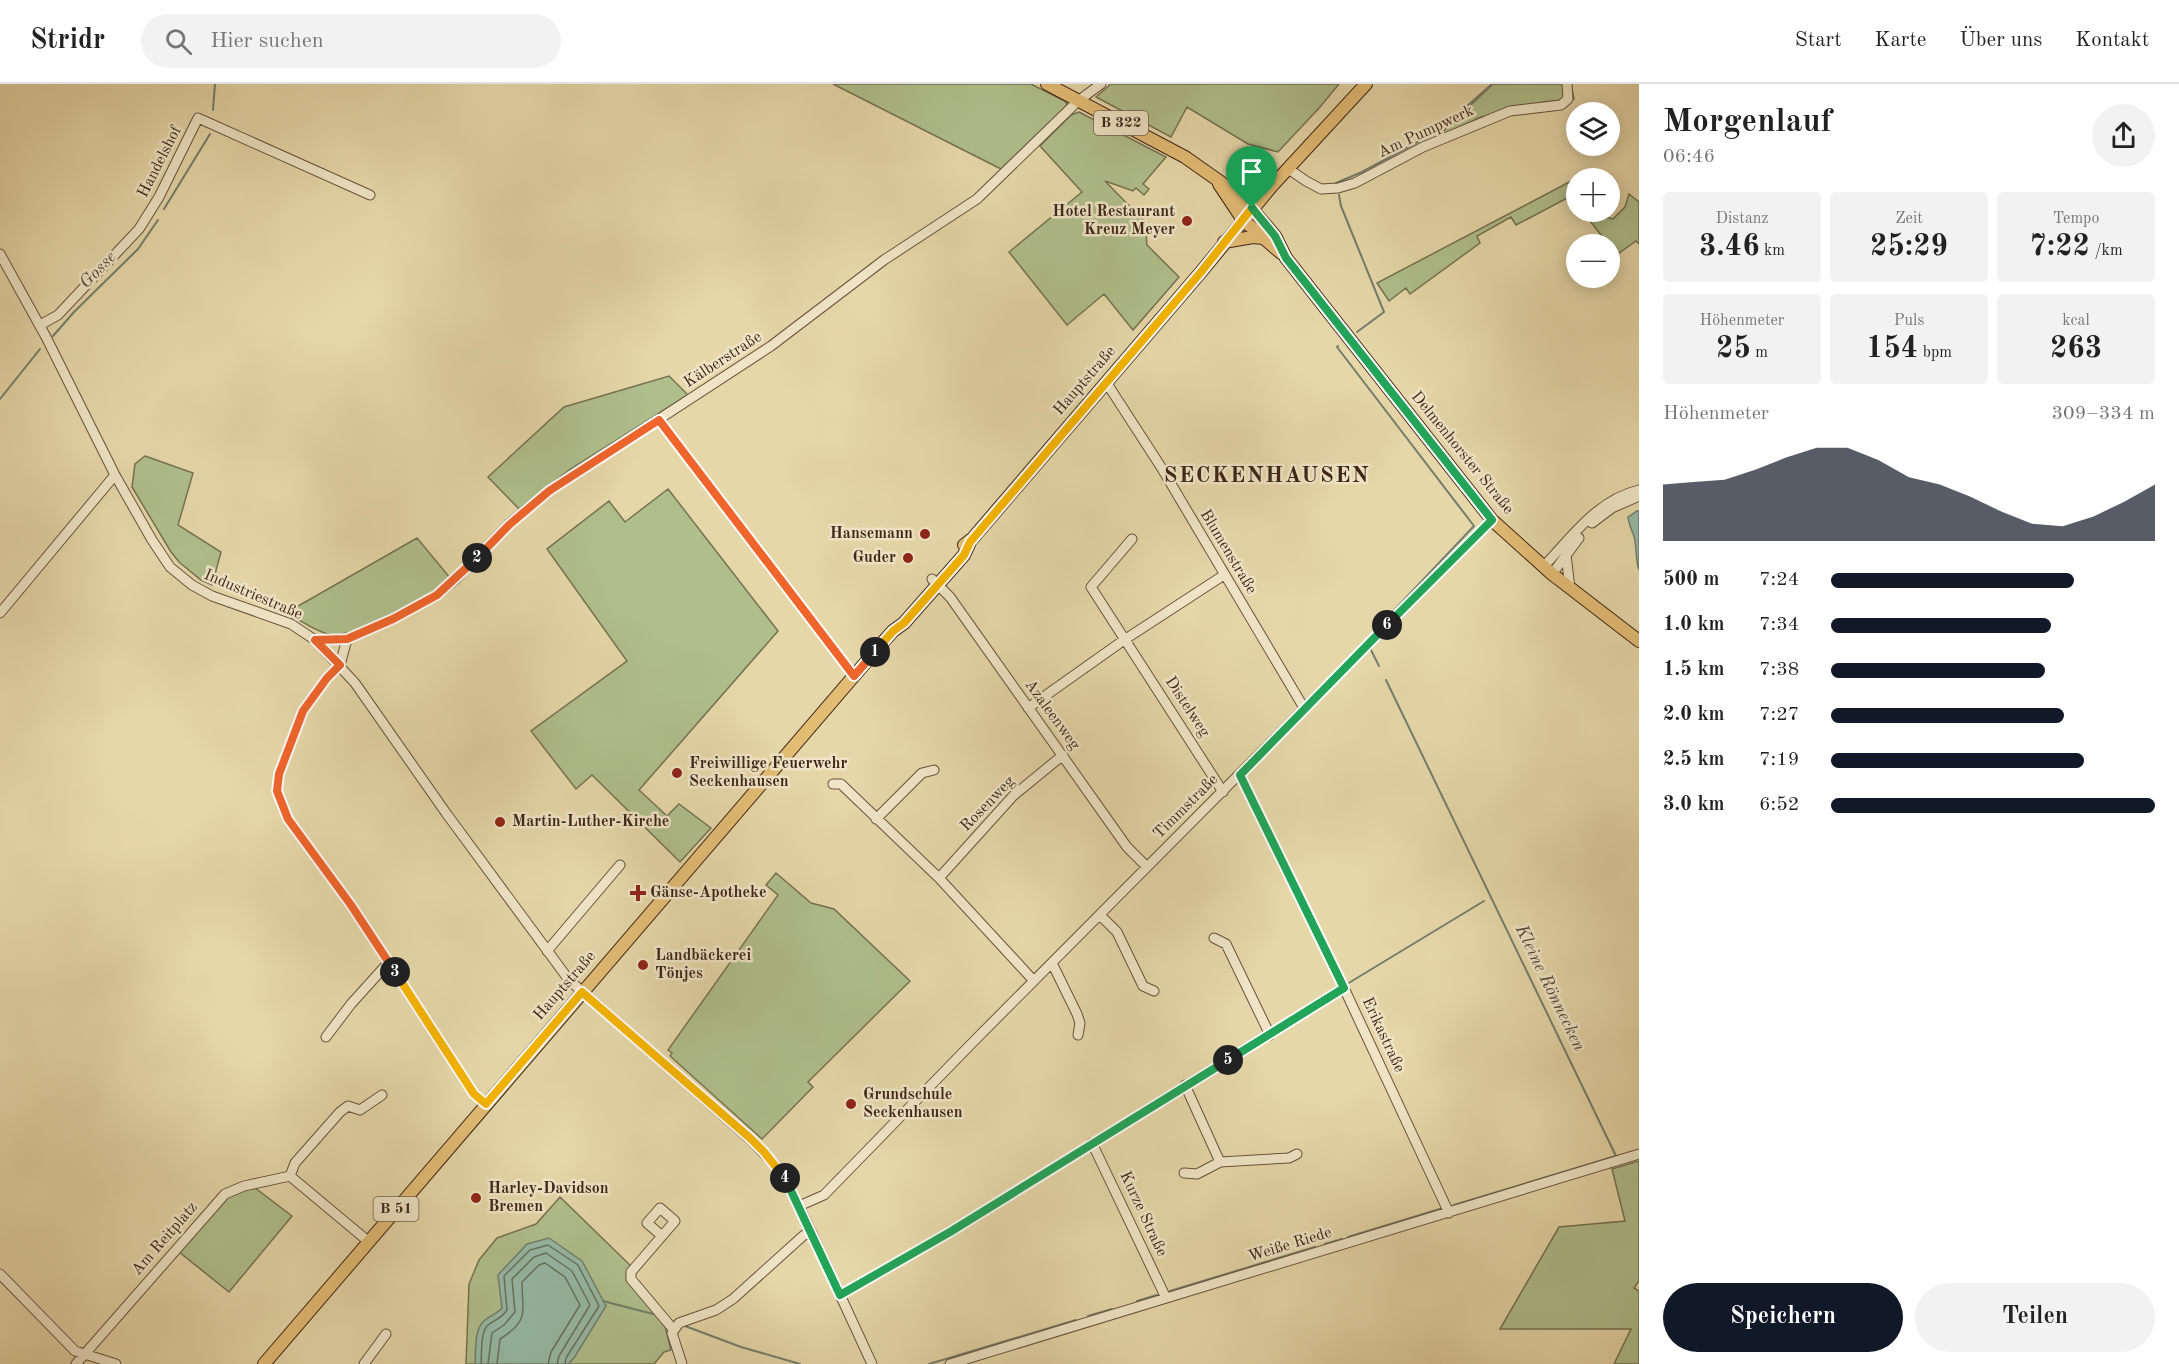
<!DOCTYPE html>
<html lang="de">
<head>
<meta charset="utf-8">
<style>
	body { margin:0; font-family:"Old Standard TT",serif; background:#f2f2f2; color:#222; height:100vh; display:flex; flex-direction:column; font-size:22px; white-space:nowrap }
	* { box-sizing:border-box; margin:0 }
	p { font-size:20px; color:#767676 }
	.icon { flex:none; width:33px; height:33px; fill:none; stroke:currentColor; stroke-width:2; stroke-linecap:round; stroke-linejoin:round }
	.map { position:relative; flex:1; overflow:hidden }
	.panel { display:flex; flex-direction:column; background:#fff; width:540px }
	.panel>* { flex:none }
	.controls { position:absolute; left:1566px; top:18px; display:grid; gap:12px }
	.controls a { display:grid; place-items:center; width:54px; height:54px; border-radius:50%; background:#fff; box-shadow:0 3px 15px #0003; font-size:30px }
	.pin { position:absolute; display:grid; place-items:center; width:51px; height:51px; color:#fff; margin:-62px -26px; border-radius:50% 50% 50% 0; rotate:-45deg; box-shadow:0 0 6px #0007 }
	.pin .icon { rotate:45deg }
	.km { position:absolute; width:30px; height:30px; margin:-15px; border-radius:50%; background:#222; color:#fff; font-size:16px; line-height:30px; text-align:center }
	.round { display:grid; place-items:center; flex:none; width:63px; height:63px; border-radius:32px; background:#f2f2f2 }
	.head { display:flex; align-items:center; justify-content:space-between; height:102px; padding:0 24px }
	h1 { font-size:33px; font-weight:700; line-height:45px }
	.metrics { display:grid; grid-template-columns:repeat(3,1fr); gap:9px; height:102px; padding:6px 24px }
	.metrics div { display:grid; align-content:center; border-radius:6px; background:#f2f2f2; text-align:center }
	.metrics b { font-size:30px; font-weight:700 }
	.metrics small { font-size:16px; font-weight:400 }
	.metrics p { font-size:16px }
	.chart { height:168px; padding:12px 24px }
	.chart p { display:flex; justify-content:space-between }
	.chart svg { width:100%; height:108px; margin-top:6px; fill:#111827; opacity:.7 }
	.cta { display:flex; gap:12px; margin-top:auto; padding:12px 24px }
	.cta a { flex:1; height:69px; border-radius:36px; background:#111827; color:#fff; font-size:24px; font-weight:700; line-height:69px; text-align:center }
	.cta a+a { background:#f2f2f2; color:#222 }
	ul { padding:0 24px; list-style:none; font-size:20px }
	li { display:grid; grid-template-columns:96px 72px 1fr; align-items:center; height:45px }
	li i { height:15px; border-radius:8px; background:#111827 }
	header { display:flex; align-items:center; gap:36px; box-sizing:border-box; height:84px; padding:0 30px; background:#fff; border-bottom:2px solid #e0e0e0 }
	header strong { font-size:28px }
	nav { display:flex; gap:33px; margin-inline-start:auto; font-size:21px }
	.search { width:420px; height:54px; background:#f2f2f2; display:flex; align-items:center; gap:15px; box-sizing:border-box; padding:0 21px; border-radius:33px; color:#767676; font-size:22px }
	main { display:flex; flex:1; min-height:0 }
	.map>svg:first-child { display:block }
	.green { fill:#afbf8c; stroke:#767253; stroke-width:1.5 }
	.water { fill:#96baa6; stroke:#737e6e; stroke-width:1.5 }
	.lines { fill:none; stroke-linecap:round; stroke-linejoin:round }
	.shore { stroke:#6a7060; stroke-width:1.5 }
	.stream { stroke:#737e6e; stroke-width:2 }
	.minor-casing { stroke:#68523e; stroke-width:11 }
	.major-casing { stroke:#3e251a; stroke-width:14 }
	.minor { stroke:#efe5c6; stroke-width:9 }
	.major { stroke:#e3bc74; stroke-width:12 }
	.split-1-casing { stroke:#fff; stroke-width:12 }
	.split-2-casing { stroke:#fff; stroke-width:12 }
	.split-3-casing { stroke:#fff; stroke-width:12 }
	.split-4-casing { stroke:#fff; stroke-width:12 }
	.split-5-casing { stroke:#fff; stroke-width:12 }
	.split-6-casing { stroke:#fff; stroke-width:12 }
	.split-7-casing { stroke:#fff; stroke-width:12 }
	.split-1 { stroke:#f5b400; stroke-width:8 }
	.split-2 { stroke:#f0652b; stroke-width:8 }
	.split-3 { stroke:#f0652b; stroke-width:8 }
	.split-4 { stroke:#f5b400; stroke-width:8 }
	.split-5 { stroke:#22a559; stroke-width:8 }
	.split-6 { stroke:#22a559; stroke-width:8 }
	.split-7 { stroke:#22a559; stroke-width:8 }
	.poi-dot { fill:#8f2418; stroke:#efe5c6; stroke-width:2 }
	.labels { text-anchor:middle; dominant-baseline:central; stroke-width:5; stroke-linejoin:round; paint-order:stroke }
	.shield { fill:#efe5c6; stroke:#735f4e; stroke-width:1.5 }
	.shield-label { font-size:15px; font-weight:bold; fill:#3e251a }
	.street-label { font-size:16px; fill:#3e251a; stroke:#efe5c6 }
	.poi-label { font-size:16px; font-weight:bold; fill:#3e251a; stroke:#efe5c6; text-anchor:start }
	.water-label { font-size:18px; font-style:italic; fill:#544a3d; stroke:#efe5c6 }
	.district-label { font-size:22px; font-weight:bold; letter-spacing:1.5px; fill:#3e251a; stroke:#efe5c6 }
</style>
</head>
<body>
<header>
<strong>Stridr</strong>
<div class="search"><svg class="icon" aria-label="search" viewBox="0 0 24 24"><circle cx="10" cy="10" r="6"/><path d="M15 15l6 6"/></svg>Hier suchen</div>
<nav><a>Start</a><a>Karte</a><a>Über uns</a><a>Kontakt</a></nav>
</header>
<main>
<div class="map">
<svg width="1639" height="1280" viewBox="0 0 1639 1280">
	<rect width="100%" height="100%" fill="#e6d7a8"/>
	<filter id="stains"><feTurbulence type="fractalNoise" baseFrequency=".00333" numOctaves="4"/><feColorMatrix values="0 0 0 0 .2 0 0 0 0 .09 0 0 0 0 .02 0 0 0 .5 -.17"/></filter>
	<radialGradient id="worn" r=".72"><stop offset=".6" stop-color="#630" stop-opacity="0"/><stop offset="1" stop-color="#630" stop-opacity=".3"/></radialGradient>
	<path class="green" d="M833 0H1031L1065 17 1067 20 1064 26 1001 85Z
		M1111 0H1339L1320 23 1278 68 1248 60 1187 23 1171 53 1096 13Z
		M1493 0H1571L1574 15 1544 18 1481 33 1436 54Z
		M1079 28 1166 73 1143 100 1149 105 1144 111 1136 104 1133 107 1105 97 1145 138 1147 161 1179 193 1133 246 1104 210 1067 241 1009 168 1082 108 1040 62 1071 31Z
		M1579 93 1576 94V119L1571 112 1516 141 1511 133 1477 152 1480 159 1410 210 1406 204 1389 217 1377 199Z
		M1629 110 1639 118V160L1636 157 1619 169 1612 165 1583 128H1598L1601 132 1613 135 1625 123Z
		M669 292 688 311 569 386 519 425 488 393 564 323Z
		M145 372 193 389 178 441 221 468 212 501 201 496 179 478 171 468 132 403 135 380Z
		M668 405 778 547 639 706 667 732 679 720 711 744 680 778 592 691 576 705 531 647 627 577 547 465 609 417 625 438Z
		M417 454 451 495C426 513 358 556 328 550 314 547 299 535 286 529Z
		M776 789 811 819 834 825 910 897 808 998 813 1003 762 1055 670 972 672 969 668 966 778 811 766 801Z
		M1639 1077V1197L1634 1204 1639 1207V1280H1614L1631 1245H1500L1559 1143 1625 1137 1612 1085Z
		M254 1103 292 1132 229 1208 179 1168 228 1111Z
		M560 1113 631 1182 626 1190 631 1201 664 1238 671 1266 664 1268 654 1280H466L469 1200 479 1176 497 1154 536 1140Z"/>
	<path class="water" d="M1637 427H1639V486C1635 475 1637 463 1634 452 1631 445 1629 441 1628 433Z
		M549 1154 582 1177 606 1222 574 1274 568 1280H475C476 1268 474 1247 483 1238 488 1232 496 1231 502 1224L498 1191 527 1160Z"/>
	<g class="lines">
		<path class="shore" d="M481 1280C482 1270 480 1248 488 1241 496 1235 501 1235 507 1226L504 1192 530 1166 548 1161 578 1181 599 1222 566 1274 565 1280
			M488 1280 492 1249 504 1241 515 1228 512 1195 534 1173 546 1169 572 1187 590 1221 559 1272 557 1280
			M497 1280 500 1255C530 1236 522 1229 522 1198L539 1181 545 1179 565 1193 580 1221 551 1268 548 1280"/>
		<path class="stream" d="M213 26 215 0
			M1336 99 1362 88 1440 46 1492 0
			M1339 111 1341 122 1384 228 1357 248
			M164 125 210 50
			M53 252 74 228 138 165 158 136
			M1338 262 1337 263 1474 442 1366 556
			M0 315 40 265
			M1371 566 1379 582
			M1386 596 1616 1072 1454 1121
			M1347 900 1484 817
			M1348 1153 1443 1124
			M1325 1160 1342 1155
			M1170 1207 1315 1163
			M603 1217 653 1230
			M1137 1217 1157 1211
			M1088 1232 1112 1225
			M685 1242 741 1263 800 1280
			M929 1280 1076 1236"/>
		<g class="minor-casing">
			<path id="minor" d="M1287 84 1306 97 1321 105 1338 104 1355 99 1423 63 1510 27 1561 21 1568 15 1567 0
				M0 170 46 253 115 391 152 456 170 483 192 501 212 512 291 540 315 556 355 599 446 729 569 896 750 1055 778 1084 785 1095 806 1137 872 1280
				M40 241 58 231 139 145 159 113 198 34 370 111
				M1106 298 1161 383 1304 624
				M659 336 854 592
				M1592 439 1612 424 1639 412
				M1132 455 1091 503 1223 708
				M1566 471 1570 504
				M1543 483C1572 453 1597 416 1639 406
				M1552 490 1579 454
				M932 495 950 513 1127 763 1147 783
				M0 529 115 391
				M315 556 347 555
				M1028 624 1124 556 1224 491
				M1240 691 1344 904 1449 1129
				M833 700H841L939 794 1034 897
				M876 735 922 689 934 686
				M939 794 1013 712 1063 671
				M1100 831 1117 848 1143 902 1154 907
				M1214 854 1226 860 1270 951
				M547 867 620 781
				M1052 879 1077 930 1080 939 1078 951
				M326 953 351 920 388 879
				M486 1020 474 1010 351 821 288 735 277 707 279 690 303 627 327 594 340 581 347 555 393 535 437 511 457 494 509 440 549 407 771 262 884 176 977 115 1078 17 1101 0
				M1092 1059 1166 1214
				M1220 1078 1289 1074 1297 1070
				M1184 1089 1197 1090 1220 1078 1185 1001
				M290 1092 295 1079 340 1028 348 1022 360 1026 382 1011
				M290 1092 369 1158
				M799 1122 824 1111 976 955 1492 436
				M662 1152 647 1139 660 1124 675 1137 631 1188V1195L673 1245
				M0 1190 75 1267 116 1280
				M840 1211 950 1148 1344 904
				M76 1280 225 1110 244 1102 290 1092
				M364 1280 386 1250
				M682 1280 672 1249 679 1239 716 1226 733 1215 804 1151 812 1149
				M950 1280 1639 1070"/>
		</g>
		<g class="major-casing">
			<path id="major" d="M1047 0 1185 73 1229 104 1252 125 1275 152 1286 174 1492 436 1552 490 1639 557
				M1219 100 1243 136 1281 169
				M1232 107 1271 103
				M1224 158 1253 153 1263 154
				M964 461 973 454 1201 188 1271 103 1366 0
				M264 1280 884 557 893 547 904 539 964 471 970 458"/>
		</g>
		<use href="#minor" class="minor"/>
		<use href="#major" class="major"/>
	</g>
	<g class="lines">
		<g class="split-1-casing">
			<path id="split-1" d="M875 568 893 547 904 539 964 471 970 458 1201 188 1252 124"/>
		</g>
		<g class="split-2-casing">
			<path id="split-2" d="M477 474 509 441 549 407 659 336 854 592 875 568"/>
		</g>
		<g class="split-3-casing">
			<path id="split-3" d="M395 888 351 821 288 735 277 707 279 690 303 627 327 594 340 581 315 556 347 555 393 535 437 511 477 474"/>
		</g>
		<g class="split-4-casing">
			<path id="split-4" d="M395 888 474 1010 486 1020 582 908 750 1054 764 1068 785 1094"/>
		</g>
		<g class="split-5-casing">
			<path id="split-5" d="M785 1094 840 1211 950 1148 1228 976"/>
		</g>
		<g class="split-6-casing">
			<path id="split-6" d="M1228 976 1344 904 1240 691 1387 541"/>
		</g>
		<g class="split-7-casing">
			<path id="split-7" d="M1252 124 1275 152 1286 174 1492 436 1387 541"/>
		</g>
		<use href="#split-1" class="split-1"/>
		<use href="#split-2" class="split-2"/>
		<use href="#split-3" class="split-3"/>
		<use href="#split-4" class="split-4"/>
		<use href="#split-5" class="split-5"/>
		<use href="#split-6" class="split-6"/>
		<use href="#split-7" class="split-7"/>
	</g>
	<g class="poi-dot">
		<circle cx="1187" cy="137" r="6"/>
		<circle cx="925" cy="450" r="6"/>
		<circle cx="908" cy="474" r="6"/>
		<circle cx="677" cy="689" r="6"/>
		<circle cx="500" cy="738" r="6"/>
		<path d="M635 800h6v6h6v6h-6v6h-6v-6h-6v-6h6z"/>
		<circle cx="643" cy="881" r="6"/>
		<circle cx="851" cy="1020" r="6"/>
		<circle cx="476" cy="1114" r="6"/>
	</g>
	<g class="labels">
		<g class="shield">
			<rect x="1094" y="27" width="54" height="24" rx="4.5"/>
			<rect x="373.5" y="1113" width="45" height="24" rx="4.5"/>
		</g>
		<g class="shield-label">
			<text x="1121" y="39">B 322</text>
			<text x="396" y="1125">B 51</text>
		</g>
		<g class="street-label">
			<text transform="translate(1426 48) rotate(-25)">Am Pumpwerk</text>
			<text transform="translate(160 78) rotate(-63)">Handelshof</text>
			<text transform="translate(723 276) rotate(-33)">Kälberstraße</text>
			<text transform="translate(1085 297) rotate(-49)">Hauptstraße</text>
			<text transform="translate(1462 369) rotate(51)">Delmenhorster Straße</text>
			<text transform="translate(1228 468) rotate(59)">Blumenstraße</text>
			<text transform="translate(253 511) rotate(23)">Industriestraße</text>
			<text transform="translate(1187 623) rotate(57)">Distelweg</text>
			<text transform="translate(1052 631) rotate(54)">Azaleenweg</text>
			<text transform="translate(988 720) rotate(-46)">Rosenweg</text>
			<text transform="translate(1186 723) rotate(-45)">Timmstraße</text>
			<text transform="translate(565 902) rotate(-49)">Hauptstraße</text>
			<text transform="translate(1383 951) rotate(65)">Erikastraße</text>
			<text transform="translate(1143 1130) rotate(65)">Kurze Straße</text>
			<text transform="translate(165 1155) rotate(-49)">Am Reitplatz</text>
			<text transform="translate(1290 1161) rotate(-17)">Weiße Riede</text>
		</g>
		<g class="poi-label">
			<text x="1175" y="128" text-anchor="end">Hotel Restaurant<tspan x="1175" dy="18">Kreuz Meyer</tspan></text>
			<text x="913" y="450" text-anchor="end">Hansemann</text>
			<text x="896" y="474" text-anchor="end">Guder</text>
			<text x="689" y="680">Freiwillige Feuerwehr<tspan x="689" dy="18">Seckenhausen</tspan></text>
			<text x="512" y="738">Martin-Luther-Kirche</text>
			<text x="650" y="809">Gänse-Apotheke</text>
			<text x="655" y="872">Landbäckerei<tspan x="655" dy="18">Tönjes</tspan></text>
			<text x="863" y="1011">Grundschule<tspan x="863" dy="18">Seckenhausen</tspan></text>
			<text x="488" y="1105">Harley-Davidson<tspan x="488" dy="18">Bremen</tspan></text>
		</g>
		<g class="water-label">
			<text transform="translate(98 186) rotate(-46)">Gosse</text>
			<text transform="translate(1550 904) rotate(64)">Kleine Rönnecken</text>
		</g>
		<g class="district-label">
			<text x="1267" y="392">SECKENHAUSEN</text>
		</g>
	</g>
	<rect width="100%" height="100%" filter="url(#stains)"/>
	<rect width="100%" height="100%" fill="url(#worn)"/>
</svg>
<div class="controls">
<a><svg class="icon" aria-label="layers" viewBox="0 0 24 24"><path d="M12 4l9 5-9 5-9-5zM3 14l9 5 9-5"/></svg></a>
<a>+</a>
<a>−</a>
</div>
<div class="pin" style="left:1252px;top:124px;background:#1e9e55"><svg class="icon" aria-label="arrive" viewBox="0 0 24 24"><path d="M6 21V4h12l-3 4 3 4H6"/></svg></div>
<b class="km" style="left:875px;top:568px">1</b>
<b class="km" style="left:477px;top:474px">2</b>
<b class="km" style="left:395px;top:888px">3</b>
<b class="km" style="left:785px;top:1094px">4</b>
<b class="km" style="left:1228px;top:976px">5</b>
<b class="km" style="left:1387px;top:541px">6</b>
</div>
<section class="panel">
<div class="head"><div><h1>Morgenlauf</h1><p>06:46</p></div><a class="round"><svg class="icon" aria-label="share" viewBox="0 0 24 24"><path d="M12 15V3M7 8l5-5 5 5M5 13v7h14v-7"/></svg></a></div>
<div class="metrics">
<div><p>Distanz</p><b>3.46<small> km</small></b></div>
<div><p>Zeit</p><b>25:29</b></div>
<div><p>Tempo</p><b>7:22<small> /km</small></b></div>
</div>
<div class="metrics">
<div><p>Höhenmeter</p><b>25<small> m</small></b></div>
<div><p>Puls</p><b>154<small> bpm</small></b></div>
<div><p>kcal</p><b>263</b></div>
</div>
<div class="chart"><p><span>Höhenmeter</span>309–334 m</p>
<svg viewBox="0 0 160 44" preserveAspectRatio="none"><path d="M0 44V21L10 20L20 19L30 15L40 10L50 6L60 6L70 11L80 18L90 21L100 26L110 32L120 37L130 38L140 34L150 28L160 21V44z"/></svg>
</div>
<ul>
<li><b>500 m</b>7:24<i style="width:75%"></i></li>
<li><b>1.0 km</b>7:34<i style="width:68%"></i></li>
<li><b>1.5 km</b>7:38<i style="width:66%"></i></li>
<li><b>2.0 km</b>7:27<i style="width:72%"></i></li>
<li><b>2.5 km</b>7:19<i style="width:78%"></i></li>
<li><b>3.0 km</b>6:52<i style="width:100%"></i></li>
</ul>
<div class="cta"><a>Speichern</a><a>Teilen</a></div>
</section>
</main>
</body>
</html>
